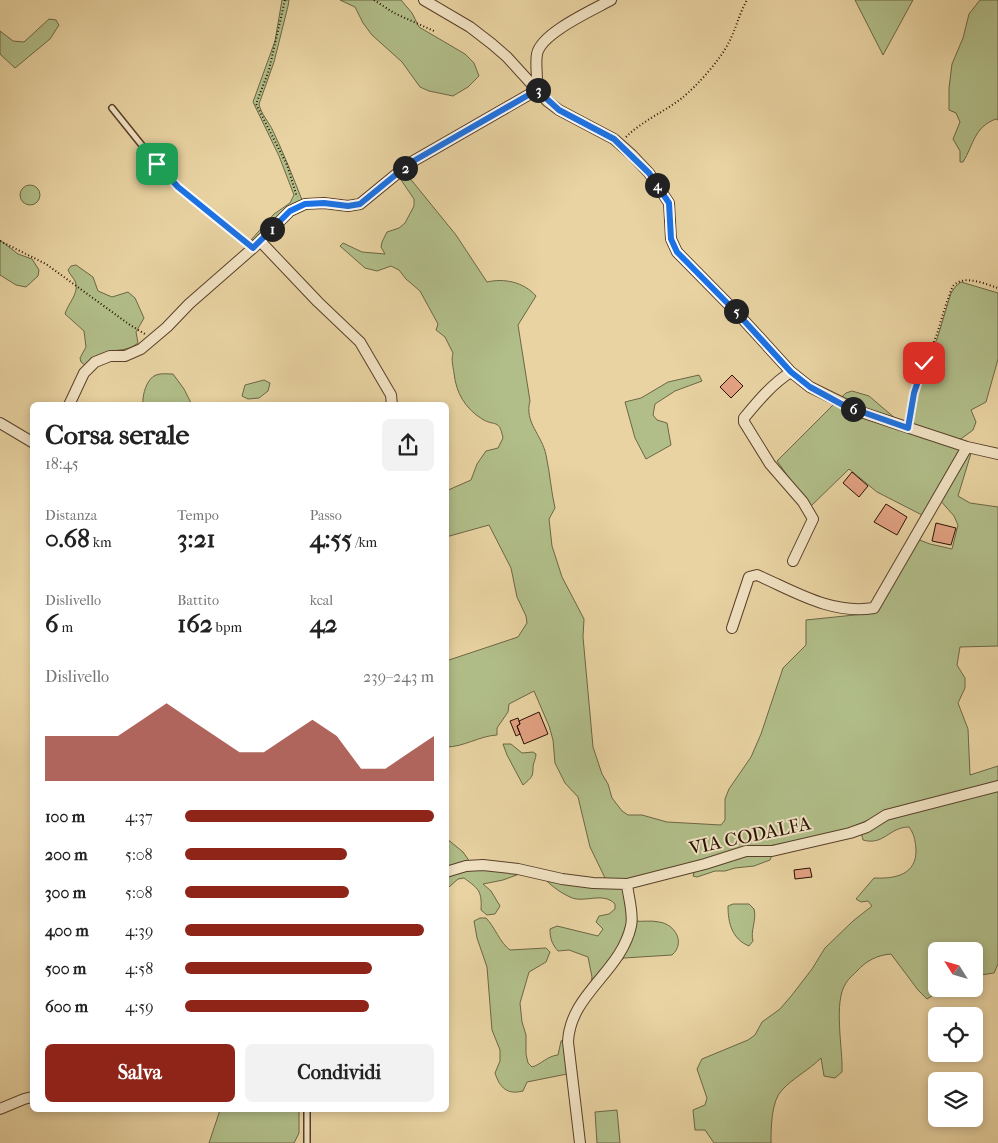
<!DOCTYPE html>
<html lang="it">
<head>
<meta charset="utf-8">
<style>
	body { margin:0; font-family:"IM FELL French Canon",serif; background:#f2f2f2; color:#222; height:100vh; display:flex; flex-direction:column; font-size:19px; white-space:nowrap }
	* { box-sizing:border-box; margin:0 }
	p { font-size:16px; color:#767676 }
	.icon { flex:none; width:28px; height:28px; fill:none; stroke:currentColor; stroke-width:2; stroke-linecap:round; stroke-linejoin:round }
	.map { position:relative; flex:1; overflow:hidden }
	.details { position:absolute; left:30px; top:402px; width:419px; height:710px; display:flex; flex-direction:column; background:#fff; border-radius:8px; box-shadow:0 2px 8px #0003 }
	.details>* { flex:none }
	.needle { width:32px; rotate:307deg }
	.tools { position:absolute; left:928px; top:942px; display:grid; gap:10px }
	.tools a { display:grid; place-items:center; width:55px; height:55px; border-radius:8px; background:#fff; box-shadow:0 2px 8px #0003; font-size:25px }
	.pin { position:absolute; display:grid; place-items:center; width:42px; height:42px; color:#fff; margin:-21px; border-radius:10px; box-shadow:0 2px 8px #0006 }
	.km { position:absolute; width:25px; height:25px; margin:-12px; border-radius:50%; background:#222; color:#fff; font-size:14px; line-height:25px; text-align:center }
	.round { display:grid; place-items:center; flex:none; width:52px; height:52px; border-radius:8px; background:#f2f2f2 }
	.head { display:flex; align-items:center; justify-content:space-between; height:85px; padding:0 15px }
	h1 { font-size:28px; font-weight:700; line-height:38px }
	.figures { display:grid; grid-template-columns:repeat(3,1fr); gap:8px; height:85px; padding:5px 15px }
	.figures div { display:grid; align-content:center }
	.figures b { font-size:25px; font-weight:700 }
	.figures small { font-size:14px; font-weight:400 }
	.figures p { font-size:14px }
	.chart { height:140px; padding:10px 15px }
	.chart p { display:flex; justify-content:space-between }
	.chart svg { width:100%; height:90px; margin-top:5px; fill:#8f2418; opacity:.7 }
	.button { display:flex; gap:10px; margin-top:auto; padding:10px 15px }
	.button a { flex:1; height:58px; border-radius:8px; background:#8f2418; color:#fff; font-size:20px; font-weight:700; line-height:58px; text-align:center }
	.button a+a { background:#f2f2f2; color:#222 }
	ul { padding:0 15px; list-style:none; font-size:16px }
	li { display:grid; grid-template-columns:80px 60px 1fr; align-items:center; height:38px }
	li i { height:12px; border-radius:6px; background:#8f2418 }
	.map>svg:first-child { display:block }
	.green { fill:#b1be89; stroke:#6c6645 }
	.building { fill:#e4a283; stroke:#270f01 }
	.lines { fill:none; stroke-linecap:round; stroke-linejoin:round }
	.service-casing { stroke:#584029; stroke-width:8 }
	.minor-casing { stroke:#584029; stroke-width:12 }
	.path { stroke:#270f01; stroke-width:2; stroke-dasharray:1 2.5; stroke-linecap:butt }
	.service { stroke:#f1e2c3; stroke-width:5 }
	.minor { stroke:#f1e2c3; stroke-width:10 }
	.route-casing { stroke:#fff; stroke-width:10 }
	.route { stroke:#1a73e8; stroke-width:6 }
	.labels { text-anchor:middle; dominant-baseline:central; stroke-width:4; stroke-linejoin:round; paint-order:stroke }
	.street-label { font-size:19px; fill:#270f01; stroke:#f1e2c3 }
</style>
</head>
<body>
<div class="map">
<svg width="998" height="1143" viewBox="0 0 998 1143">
	<rect width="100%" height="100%" fill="#e9d3a2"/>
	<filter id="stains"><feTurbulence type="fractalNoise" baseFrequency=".004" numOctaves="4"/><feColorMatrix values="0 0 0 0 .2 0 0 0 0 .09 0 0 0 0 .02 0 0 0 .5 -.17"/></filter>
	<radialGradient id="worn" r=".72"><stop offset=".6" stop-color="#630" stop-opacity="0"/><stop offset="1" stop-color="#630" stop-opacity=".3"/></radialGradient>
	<path class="green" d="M282 0H289L288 6 274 62 259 104C261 114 269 122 273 131 284 154 293 177 302 200L290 208 258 240H251L274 214 290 203 294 195 279 156 253 102 275 41Z
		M340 0H401L412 13 419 27 465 54 474 63 479 76 468 87 453 96 429 91 420 87 402 62 372 35 363 23 355 7Z
		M855 0H913L883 55Z
		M980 0H998V120L996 119C974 127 974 144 963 162H960V151L953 139 960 122 956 113 949 110V88L952 64 963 38 969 14Z
		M49 19 56 20 59 25 50 39 15 68 0 54V31L13 41 24 42Z
		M404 171 456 235 487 282C504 278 524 282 536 296L518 325 530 401C524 422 542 435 546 455 550 473 551 491 555 508L549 519 552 546 562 577 584 619 583 637 593 747 602 774 608 784 612 798 622 811 628 815H642L667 822 721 825 725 820V799L729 789 751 757 761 734 783 668 806 645V620L874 613 917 539 930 544 952 549 958 525 954 516 939 499 967 449 972 450 958 496 970 503 998 507V646L960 647 957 665 965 678V688L958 703 968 729 970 775 998 766V782L892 810 840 832 764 847 638 880 607 882 590 847 578 797 565 783 555 763 553 740 549 726 534 691 509 704 508 712 497 728V735C479 736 464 747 446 747V661L518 637 527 623 526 616 517 597 511 568 489 525 446 537V491L471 480 477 464 486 451 498 448 503 438C499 418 495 427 482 419 465 408 456 393 454 373 453 366 451 360 453 353L445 337 436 330 438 324 420 291 406 279 399 270 391 266 377 271 365 268 340 246 343 243 362 252 385 254 381 247 382 242 387 232 399 228 405 223 414 206V199L399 177Z
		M20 195a10 10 0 1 1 20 0a10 10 0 1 1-20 0Z
		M0 240 18 254 32 259 39 270 38 276 26 287 16 285 0 275Z
		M76 265 93 277 98 291 112 297 128 292 135 298 144 318 136 332 138 343C120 357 107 342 86 366L81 362 80 358 86 347 84 331 65 314C68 303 80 293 75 281 73 277 70 275 68 270L71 266Z
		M961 282 998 293V359L986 402 971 410 976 422 973 430 954 444 961 447 922 515 877 492 849 469 810 507 777 461 835 403 846 393 852 391 869 396 896 419 911 424 912 404 938 336 951 293 956 286Z
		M173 374 184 389 192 405 143 404C142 395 147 378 156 375 161 373 168 374 173 374Z
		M699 375 702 381 675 391 655 404 653 415 657 420 667 423 671 445 646 459 635 438 625 402 641 398 668 382Z
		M264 380 270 383 268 391 259 398 248 399 242 396 245 385Z
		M503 744H511L522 753 533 752 536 754C536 759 533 763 533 767 533 777 532 777 523 785L507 755Z
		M998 788V964L994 973 974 976V951H936V989H943L927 999 918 990 891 954C877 955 866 961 857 971 853 975 849 978 846 983 833 1002 843 1048 842 1072L835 1078 824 1076 821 1058C809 1070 793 1078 782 1090 771 1101 771 1129 771 1143H714L705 1130H695L693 1110 705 1105 707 1098 697 1069 702 1059 748 1040 755 1035 762 1022 780 1009 792 995 812 969 825 948 853 921 872 906 868 901 861 902 856 899 874 878C895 879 917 875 916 849 915 839 914 834 909 827 889 827 884 846 863 840L861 832 903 813Z
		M446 838 463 852 470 862 446 868Z
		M773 853 770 860 754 866 735 868 725 871H715L697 877 693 876 695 869 726 858Z
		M474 868 522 873 503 880 483 884 491 891 500 906 495 914 487 915 481 910C482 891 479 889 464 878L458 879 449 887 446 886V874Z
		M542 876 626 884 634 921C642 922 651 920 659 922 675 924 686 943 672 955L624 958 591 984 592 977 588 957 569 950 558 951C552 944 550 939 550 929L557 926 598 936 603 929 596 922 599 916 609 914 615 909V904C603 891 583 904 570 897 559 892 549 884 542 876Z
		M733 904H749L754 909C757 920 750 931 753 941L749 946C732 939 728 923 728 906Z
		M480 918H486C495 927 500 943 510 950L546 948 550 952 546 962 529 972 520 1003 522 1022 526 1035V1054L528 1063 532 1067C542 1064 547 1056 558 1055L561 1041 565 1039 567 1074 527 1082 523 1091C507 1095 500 1088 495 1073L500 1061V1050L492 1030 487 967 477 938 474 921Z
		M220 1110H299V1133L294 1143H209Z
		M617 1110 620 1143H597L595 1112Z"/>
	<path class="building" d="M732 375 743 386 731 398 720 387Z
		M852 472 868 486 859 497 843 483Z
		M886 504 907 517 897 535 874 522Z
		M936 523 956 528 951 545 932 541Z
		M539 712 548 734 524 744 517 726 520 724 519 721Z
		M518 718 520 724 517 726 520 734 516 736 510 721Z
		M810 868 812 877 795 879 794 870Z"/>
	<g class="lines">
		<g class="service-casing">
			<path id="service" d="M112 108 157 164 178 187 253 248
				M307 1110V1143"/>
		</g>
		<g class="minor-casing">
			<path id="minor" d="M424 0 470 27 492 44 507 57 547 101 559 110 614 139 632 155 649 173 669 203 671 239 677 252 738 314 791 372 810 387 861 412 967 447 998 454
				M260 241 318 302 360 342 391 395 392 405
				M791 372C773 383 758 401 744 418V422L770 464 803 502 813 519 793 561
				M69 405 84 373 95 362 110 356H125L141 349 167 327 189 304 253 248 290 211 305 204 324 203 348 206 360 204 410 163 537 90C538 79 535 65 537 54 541 33 593 10 611 0
				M0 423 32 442
				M732 628 749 577 757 575C794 591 831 615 874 608L967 447
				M446 872 466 866 483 865 518 869 562 879 593 883 627 884 705 864 746 851H772L850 833 867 827 886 815 998 786
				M0 1109 24 1099 32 1097
				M580 1143 568 1042C570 994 621 972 631 926 634 914 628 896 627 884"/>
		</g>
		<path class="path" d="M285 0 269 70 256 104 287 165 297 197
			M374 0 394 13 434 31
			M626 137C642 121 664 112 682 98 697 86 721 59 729 42 736 29 739 14 747 0
			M0 241 46 264 130 325 145 334
			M908 418C910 388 927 361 937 334 942 318 946 302 953 286 964 274 985 284 998 288"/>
		<use href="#service" class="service"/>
		<use href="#minor" class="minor"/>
	</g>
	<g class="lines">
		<g class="route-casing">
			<path id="route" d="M157 164 178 187 253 248 290 211 305 204 324 203 348 206 360 204 410 163 537 90 559 110 614 139 649 173 669 203 671 239 677 252 738 314 791 372 810 387 845 406 908 428 914 393 924 363"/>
		</g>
		<use href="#route" class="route"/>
	</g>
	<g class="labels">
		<g class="street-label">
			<text transform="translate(750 836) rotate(-12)">VIA CODALFA</text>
		</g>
	</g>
	<rect width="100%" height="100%" filter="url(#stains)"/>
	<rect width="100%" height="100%" fill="url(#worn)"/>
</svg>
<div class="tools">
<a><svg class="needle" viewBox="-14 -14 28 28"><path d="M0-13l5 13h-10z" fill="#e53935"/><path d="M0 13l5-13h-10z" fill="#767676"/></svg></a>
<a><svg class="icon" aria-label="locate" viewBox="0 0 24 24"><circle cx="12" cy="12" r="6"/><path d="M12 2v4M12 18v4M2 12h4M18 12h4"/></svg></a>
<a><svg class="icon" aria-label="layers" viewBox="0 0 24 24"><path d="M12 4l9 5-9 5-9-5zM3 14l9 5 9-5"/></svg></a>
</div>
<div class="pin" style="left:157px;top:164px;background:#1e9e55"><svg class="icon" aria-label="arrive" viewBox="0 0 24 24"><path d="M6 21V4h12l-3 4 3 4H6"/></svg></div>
<div class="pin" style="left:924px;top:363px;background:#d93025"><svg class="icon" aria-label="check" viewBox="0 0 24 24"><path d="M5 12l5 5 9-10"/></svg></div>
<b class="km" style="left:272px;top:229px">1</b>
<b class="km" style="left:405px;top:168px">2</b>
<b class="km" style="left:538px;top:90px">3</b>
<b class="km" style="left:657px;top:185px">4</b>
<b class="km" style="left:736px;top:311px">5</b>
<b class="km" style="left:853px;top:409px">6</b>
<section class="details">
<div class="head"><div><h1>Corsa serale</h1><p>18:45</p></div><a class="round"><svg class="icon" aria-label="share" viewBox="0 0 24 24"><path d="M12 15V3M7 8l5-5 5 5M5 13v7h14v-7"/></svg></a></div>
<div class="figures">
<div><p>Distanza</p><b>0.68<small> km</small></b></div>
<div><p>Tempo</p><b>3:21</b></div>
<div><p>Passo</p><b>4:55<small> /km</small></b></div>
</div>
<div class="figures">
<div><p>Dislivello</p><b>6<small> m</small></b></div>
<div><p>Battito</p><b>162<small> bpm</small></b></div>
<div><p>kcal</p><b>42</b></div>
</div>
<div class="chart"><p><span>Dislivello</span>239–243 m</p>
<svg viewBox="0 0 160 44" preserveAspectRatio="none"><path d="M0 44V22L10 22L20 22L30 22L40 14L50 6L60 14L70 22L80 30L90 30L100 22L110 14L120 22L130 38L140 38L150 30L160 22V44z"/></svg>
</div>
<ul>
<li><b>100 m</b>4:37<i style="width:100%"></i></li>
<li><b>200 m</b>5:08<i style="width:65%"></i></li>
<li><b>300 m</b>5:08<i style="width:66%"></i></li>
<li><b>400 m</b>4:39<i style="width:96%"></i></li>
<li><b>500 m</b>4:58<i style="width:75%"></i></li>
<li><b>600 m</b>4:59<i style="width:74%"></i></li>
</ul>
<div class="button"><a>Salva</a><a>Condividi</a></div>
</section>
</div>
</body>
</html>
